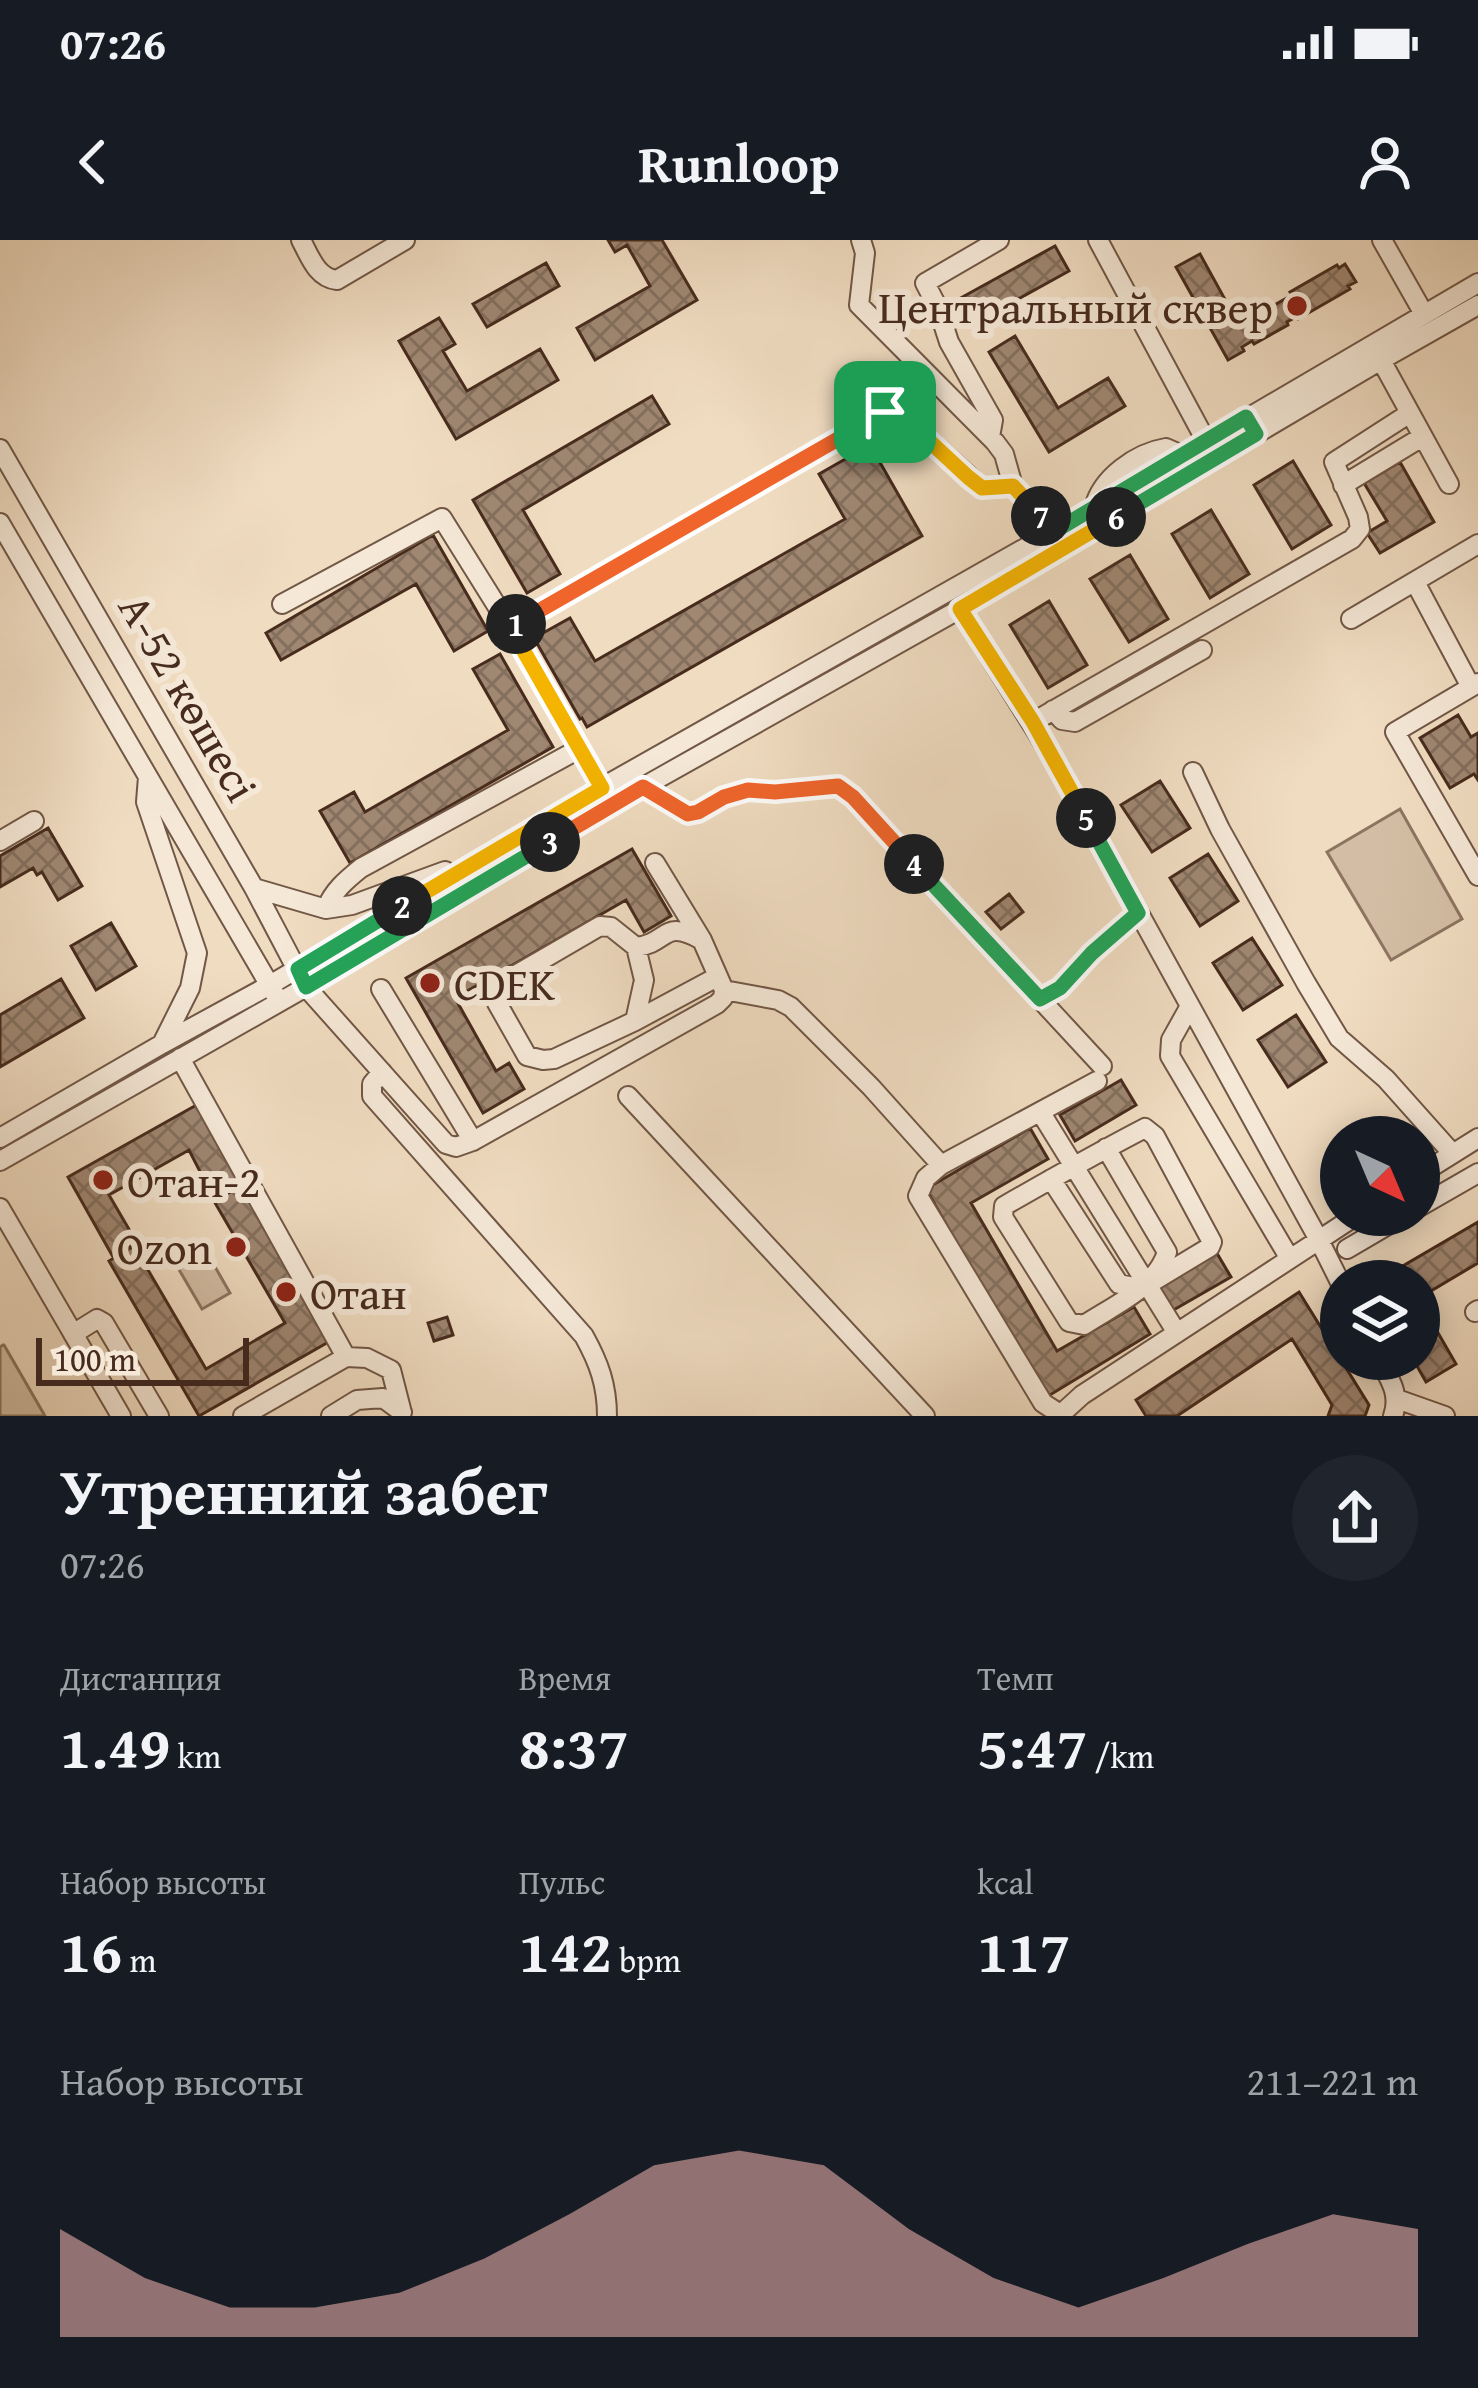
<!DOCTYPE html>
<html lang="ru">
<head>
<meta charset="utf-8">
<style>
	body { margin:0; font-family:"Gentium Book Plus",serif; background:#20242c; color:#f1f3f6; height:100vh; display:flex; flex-direction:column; font-size:45px; white-space:nowrap }
	* { box-sizing:border-box; margin:0 }
	p { font-size:39px; color:#9ea1a6 }
	.icon { flex:none; width:66px; height:66px; fill:none; stroke:currentColor; stroke-width:2; stroke-linecap:round; stroke-linejoin:round }
	.map { position:relative; height:1176px; overflow:hidden }
	.drawer { display:flex; flex-direction:column; background:#171b24; flex:1 }
	.drawer>* { flex:none }
	.needle { width:78px; rotate:136deg }
	.tools { position:absolute; left:1320px; top:876px; display:grid; gap:24px }
	.tools a { display:grid; place-items:center; width:120px; height:120px; border-radius:50%; background:#171b24; box-shadow:0 6px 30px #0003; font-size:60px }
	.scale { position:absolute; left:36px; bottom:30px; width:213px; box-sizing:border-box; padding-left:12px; border:6px solid #472b1d; border-top:0; font-size:33px; line-height:42px; white-space:nowrap; color:#472b1d; -webkit-text-stroke:9px #f5e8d7; paint-order:stroke }
	.pin { position:absolute; display:grid; place-items:center; width:102px; height:102px; color:#fff; margin:-51px; border-radius:24px; box-shadow:0 6px 18px #0006 }
	.km { position:absolute; width:60px; height:60px; margin:-30px; border-radius:50%; background:#222; color:#fff; font-size:33px; line-height:60px; text-align:center }
	.round { display:grid; place-items:center; flex:none; width:126px; height:126px; border-radius:63px; background:#20242c }
	.headline { display:flex; align-items:center; justify-content:space-between; height:204px; padding:0 60px }
	h1 { font-size:66px; font-weight:700; line-height:90px }
	.figures { display:grid; grid-template-columns:repeat(3,1fr); gap:18px; height:204px; padding:12px 60px }
	.figures div { display:grid; align-content:center }
	.figures b { font-size:60px; font-weight:700 }
	.figures small { font-size:33px; font-weight:400 }
	.figures p { font-size:33px }
	.chart { height:336px; padding:24px 60px }
	.chart p { display:flex; justify-content:space-between }
	.chart svg { width:100%; height:216px; margin-top:12px; fill:#c59692; opacity:.7 }
	.status { display:flex; justify-content:space-between; align-items:center; height:84px; padding:0 60px; background:#171b24; direction:ltr }
	.status svg { height:33px; fill:currentColor }
	header { display:flex; justify-content:space-between; align-items:center; height:156px; padding:0 60px; background:#171b24; font-size:54px; font-weight:700 }
	.map>svg:first-child { display:block }
	.garden { fill:#d3bea5; stroke:#8d7461; stroke-width:3 }
	.building { fill:url(#building-cross-hatch); stroke:#472b1d; stroke-width:3 }
	.lines { fill:none; stroke-linecap:round; stroke-linejoin:round }
	.minor-casing { stroke:#715746; stroke-width:22 }
	.minor { stroke:#f5e8d7; stroke-width:18 }
	.split-1-casing { stroke:#fff; stroke-width:24 }
	.split-2-casing { stroke:#fff; stroke-width:24 }
	.split-3-casing { stroke:#fff; stroke-width:24 }
	.split-4-casing { stroke:#fff; stroke-width:24 }
	.split-5-casing { stroke:#fff; stroke-width:24 }
	.split-6-casing { stroke:#fff; stroke-width:24 }
	.split-7-casing { stroke:#fff; stroke-width:24 }
	.split-8-casing { stroke:#fff; stroke-width:24 }
	.split-1 { stroke:#f0652b; stroke-width:15 }
	.split-2 { stroke:#f5b400; stroke-width:15 }
	.split-3 { stroke:#22a559; stroke-width:15 }
	.split-4 { stroke:#f0652b; stroke-width:15 }
	.split-5 { stroke:#22a559; stroke-width:15 }
	.split-6 { stroke:#f5b400; stroke-width:15 }
	.split-7 { stroke:#22a559; stroke-width:15 }
	.split-8 { stroke:#f5b400; stroke-width:15 }
	.poi-dot { fill:#8f2418; stroke:#f5e8d7; stroke-width:4.5 }
	.labels { text-anchor:middle; dominant-baseline:central; stroke-width:12; stroke-linejoin:round; paint-order:stroke }
	.poi-label { font-size:45px; fill:#472b1d; stroke:#f5e8d7; text-anchor:start }
	.street-label { font-size:45px; fill:#472b1d; stroke:#f5e8d7 }
</style>
</head>
<body>
<div class="status"><b>07:26</b><svg viewBox="0 0 49 12"><path d="M0 12V9h3v3zM5 12V6h3v6zM10 12V3h3v9zM15 12V0h3v12zM26 1h20v11H26zM47 4h2v5h-2z"/></svg></div>
<header><svg class="icon" aria-label="back" viewBox="0 0 24 24"><path d="M15 5l-7 7 7 7"/></svg>Runloop<svg class="icon" aria-label="person" viewBox="0 0 24 24"><circle cx="12" cy="8" r="4"/><path d="M4 21q1-7 8-7t8 7"/></svg></header>
<div class="map">
<svg width="1478" height="1176" viewBox="0 0 1478 1176">
	<defs>
		<pattern id="building-cross-hatch" width="8" height="8" patternUnits="userSpaceOnUse" patternTransform="scale(3)"><rect width="8" height="8" fill="#9f8772"/><path d="M0 0l8 8M0 8l8-8" fill="none" stroke="#836f5d"/></pattern>
	</defs>
	<rect width="100%" height="100%" fill="#f0dcc1"/>
	<filter id="stains"><feTurbulence type="fractalNoise" baseFrequency=".00167" numOctaves="4"/><feColorMatrix values="0 0 0 0 .2 0 0 0 0 .09 0 0 0 0 .02 0 0 0 .5 -.17"/></filter>
	<radialGradient id="worn" r=".72"><stop offset=".6" stop-color="#630" stop-opacity="0"/><stop offset="1" stop-color="#630" stop-opacity=".3"/></radialGradient>
	<path class="garden" d="M1400 569 1462 679 1391 720 1327 612Z
		M202 1004 230 1053 202 1069 174 1021Z
		M3 1105H4L45 1176H0V1107Z"/>
	<path class="building" d="M608 0H662L697 60 595 120 577 88 650 46 627 5 615 12Z
		M1055 6 1069 31 971 85 957 60Z
		M1200 14 1239 85 1292 55 1290 52 1337 25 1339 28 1345 24 1356 42 1348 46 1350 49 1298 79 1296 77 1287 82 1288 85 1254 104 1252 101 1242 107 1244 111 1228 120 1176 27Z
		M546 23 559 46 487 87 473 64Z
		M439 78 455 104 443 111 467 151 540 109 558 140 456 199 399 101Z
		M1015 96 1058 168 1108 138 1125 166 1049 212 989 112Z
		M652 156 669 184 523 270 560 334 527 353 473 260Z
		M870 205 922 296 587 487 582 478 580 479 534 398 570 378 595 421 845 279 819 234Z
		M1293 221 1331 285 1292 309 1254 245Z
		M1400 222 1434 282 1380 313 1367 293 1387 281 1364 243Z
		M1211 270 1249 334 1210 358 1172 294Z
		M433 295 488 391 454 411 416 344 281 420 266 393Z
		M1130 315 1168 379 1129 402 1090 339Z
		M1049 361 1087 425 1048 448 1010 385Z
		M500 414 553 507 350 623 320 571 354 552 365 572 508 490 473 429Z
		M1458 475 1471 497 1478 493V540L1474 534 1450 548 1420 498Z
		M1160 541 1190 588 1152 612 1121 565Z
		M48 588 82 646 58 660 42 632 37 635 33 628 0 647V616Z
		M632 609 671 676 644 692 626 660 455 758 496 831 509 823 524 849 483 873 406 738Z
		M1208 614 1238 661 1200 686 1170 638Z
		M1009 654 1023 672 1001 689 986 672Z
		M111 683 136 726 96 750 71 706Z
		M1252 698 1282 745 1243 770 1213 723Z
		M61 739 84 778 0 827V775Z
		M1296 775 1326 822 1288 847 1258 800Z
		M1121 840 1136 865 1075 901 1060 875Z
		M200 863 242 943 214 959 189 910 109 955 137 1003 113 1017 68 937Z
		M1030 888 1048 919 971 963 1057 1111 1134 1067 1150 1094 1045 1158 926 949Z
		M243 945 332 1100 199 1176 109 1021 134 1006 206 1129 285 1083 214 961Z
		M1478 982V1023L1419 1058V1041H1377Z
		M1215 1010 1231 1037 1170 1072 1154 1045Z
		M1299 1052 1369 1165 1365 1176H1328L1332 1165 1292 1099 1177 1176H1146L1136 1160Z
		M1419 1060 1456 1124 1426 1142 1413 1119H1419Z
		M447 1077 453 1095 434 1101 428 1083Z"/>
	<g class="lines">
		<g class="minor-casing">
			<path id="minor" d="M301 0C310 17 317 38 337 40L405 0
				M861 0 865 13 859 65 995 202 1004 214 1013 246 1055 291
				M1098 0 1206 201
				M1382 0 1424 74
				M1381 120 1449 244
				M990 197 993 180 949 102 938 68 925 43 999 0
				M0 209 254 648 306 747 446 904 456 907 473 901 717 764 723 758 724 750 702 700 655 623
				M1343 245 1422 197
				M1094 268C1101 238 1136 213 1166 208L1182 215
				M0 283 276 756
				M1415 342 1471 447
				M282 364 442 278 510 387
				M960 369 1058 526 1319 1000 1357 975
				M1351 379 1478 304
				M1478 443 1395 492 1478 636
				M1053 470 1062 480 1075 482 1202 410
				M1033 482 1352 299 1360 289 1358 277 1334 222 1410 173
				M1193 532 1220 589 1306 743 1339 798 1386 839 1452 913
				M148 537 146 562 197 713 190 748 162 804
				M643 547 688 574 698 572 724 557 748 550 775 552 838 546 853 557 1102 826
				M601 548 510 387 885 172H898L982 248 1013 246
				M0 601 34 581
				M254 648 326 669 352 665 445 631
				M326 669C333 651 346 640 361 628L579 509
				M702 700C662 678 669 703 636 707L611 687 600 686 502 743 497 763 527 816 543 820 554 819 635 781 717 737
				M381 749 473 901
				M724 750 778 760 791 767 871 847 941 925
				M1040 759 1060 748 1092 713 1138 673
				M1190 766 1171 800 1170 816 1290 1019
				M635 781 644 740 636 707
				M180 818 346 1117
				M382 832 372 844V856L584 1096C599 1123 607 1145 607 1176
				M628 856 925 1176
				M1041 873 1177 1093
				M0 898 162 804 270 745 601 548 1055 291 1478 43
				M1106 908 1167 1012C1156 1048 1114 1065 1084 1085L1069 1082 1003 977 1004 966C1051 939 1097 913 1145 888L1155 896 1212 1002 1210 1007 1147 1045
				M0 921 306 747 643 547 960 369 1381 120 1478 65
				M1419 935 1478 898
				M1051 939 1119 1044 1142 1048
				M1419 967 1478 933
				M0 968 121 1176
				M1347 1009 1405 975
				M1475 1072 1478 1070
				M73 1094 97 1079 104 1083 159 1176
				M1379 1119C1389 1138 1401 1154 1393 1176
				M1397 1159 1445 1176
				M1060 1174 1043 1163 918 956 926 938 941 925 1097 841
				M243 1176 346 1117 367 1118 391 1130 401 1169
				M331 1176 357 1160 383 1158 402 1172
				M1059 1176 1082 1155 1319 1000 1341 1044"/>
		</g>
		<use href="#minor" class="minor"/>
	</g>
	<g class="lines">
		<g class="split-1-casing">
			<path id="split-1" d="M516 384 885 172"/>
		</g>
		<g class="split-2-casing">
			<path id="split-2" d="M402 666 602 548 510 387 516 384"/>
		</g>
		<g class="split-3-casing">
			<path id="split-3" d="M402 666 298 729 306 747 550 602"/>
		</g>
		<g class="split-4-casing">
			<path id="split-4" d="M550 602 643 547 688 574 698 572 724 557 748 550 775 552 838 546 853 557 914 624"/>
		</g>
		<g class="split-5-casing">
			<path id="split-5" d="M914 624 1040 759 1060 748 1092 713 1138 673 1086 578"/>
		</g>
		<g class="split-6-casing">
			<path id="split-6" d="M1086 578 1033 482 960 369 1116 277"/>
		</g>
		<g class="split-7-casing">
			<path id="split-7" d="M1041 276 1055 291 1246 177 1256 194 1116 277"/>
		</g>
		<g class="split-8-casing">
			<path id="split-8" d="M885 172H898L968 237 982 248 1013 246 1041 276"/>
		</g>
		<use href="#split-1" class="split-1"/>
		<use href="#split-2" class="split-2"/>
		<use href="#split-3" class="split-3"/>
		<use href="#split-4" class="split-4"/>
		<use href="#split-5" class="split-5"/>
		<use href="#split-6" class="split-6"/>
		<use href="#split-7" class="split-7"/>
		<use href="#split-8" class="split-8"/>
	</g>
	<g class="poi-dot">
		<circle cx="1297" cy="66" r="12"/>
		<circle cx="430" cy="743" r="12"/>
		<circle cx="103" cy="940" r="12"/>
		<circle cx="236" cy="1007" r="12"/>
		<circle cx="286" cy="1052" r="12"/>
	</g>
	<g class="labels">
		<g class="poi-label">
			<text x="1273" y="66" text-anchor="end">Центральный сквер</text>
			<text x="454" y="743">CDEK</text>
			<text x="127" y="940">Отан-2</text>
			<text x="212" y="1007" text-anchor="end">Ozon</text>
			<text x="310" y="1052">Отан</text>
		</g>
		<g class="street-label">
			<text transform="translate(189 457) rotate(60)">А-52 көшесі</text>
		</g>
	</g>
	<rect width="100%" height="100%" filter="url(#stains)"/>
	<rect width="100%" height="100%" fill="url(#worn)"/>
</svg>
<div class="tools">
<a><svg class="needle" viewBox="-14 -14 28 28"><path d="M0-13l5 13h-10z" fill="#e53935"/><path d="M0 13l5-13h-10z" fill="#9ea1a6"/></svg></a>
<a><svg class="icon" aria-label="layers" viewBox="0 0 24 24"><path d="M12 4l9 5-9 5-9-5zM3 14l9 5 9-5"/></svg></a>
</div>
<div class="scale">100 m</div>
<div class="pin" style="left:885px;top:172px;background:#1e9e55"><svg class="icon" aria-label="arrive" viewBox="0 0 24 24"><path d="M6 21V4h12l-3 4 3 4H6"/></svg></div>
<b class="km" style="left:516px;top:384px">1</b>
<b class="km" style="left:402px;top:666px">2</b>
<b class="km" style="left:550px;top:602px">3</b>
<b class="km" style="left:914px;top:624px">4</b>
<b class="km" style="left:1086px;top:578px">5</b>
<b class="km" style="left:1116px;top:277px">6</b>
<b class="km" style="left:1041px;top:276px">7</b>
</div>
<section class="drawer">
<div class="headline"><div><h1>Утренний забег</h1><p>07:26</p></div><a class="round"><svg class="icon" aria-label="share" viewBox="0 0 24 24"><path d="M12 15V3M7 8l5-5 5 5M5 13v7h14v-7"/></svg></a></div>
<div class="figures">
<div><p>Дистанция</p><b>1.49<small> km</small></b></div>
<div><p>Время</p><b>8:37</b></div>
<div><p>Темп</p><b>5:47<small> /km</small></b></div>
</div>
<div class="figures">
<div><p>Набор высоты</p><b>16<small> m</small></b></div>
<div><p>Пульс</p><b>142<small> bpm</small></b></div>
<div><p>kcal</p><b>117</b></div>
</div>
<div class="chart"><p><span>Набор высоты</span>211–221 m</p>
<svg viewBox="0 0 160 44" preserveAspectRatio="none"><path d="M0 44V22L10 32L20 38L30 38L40 35L50 28L60 19L70 9L80 6L90 9L100 22L110 32L120 38L130 32L140 25L150 19L160 22V44z"/></svg>
</div>
</section>
</body>
</html>
